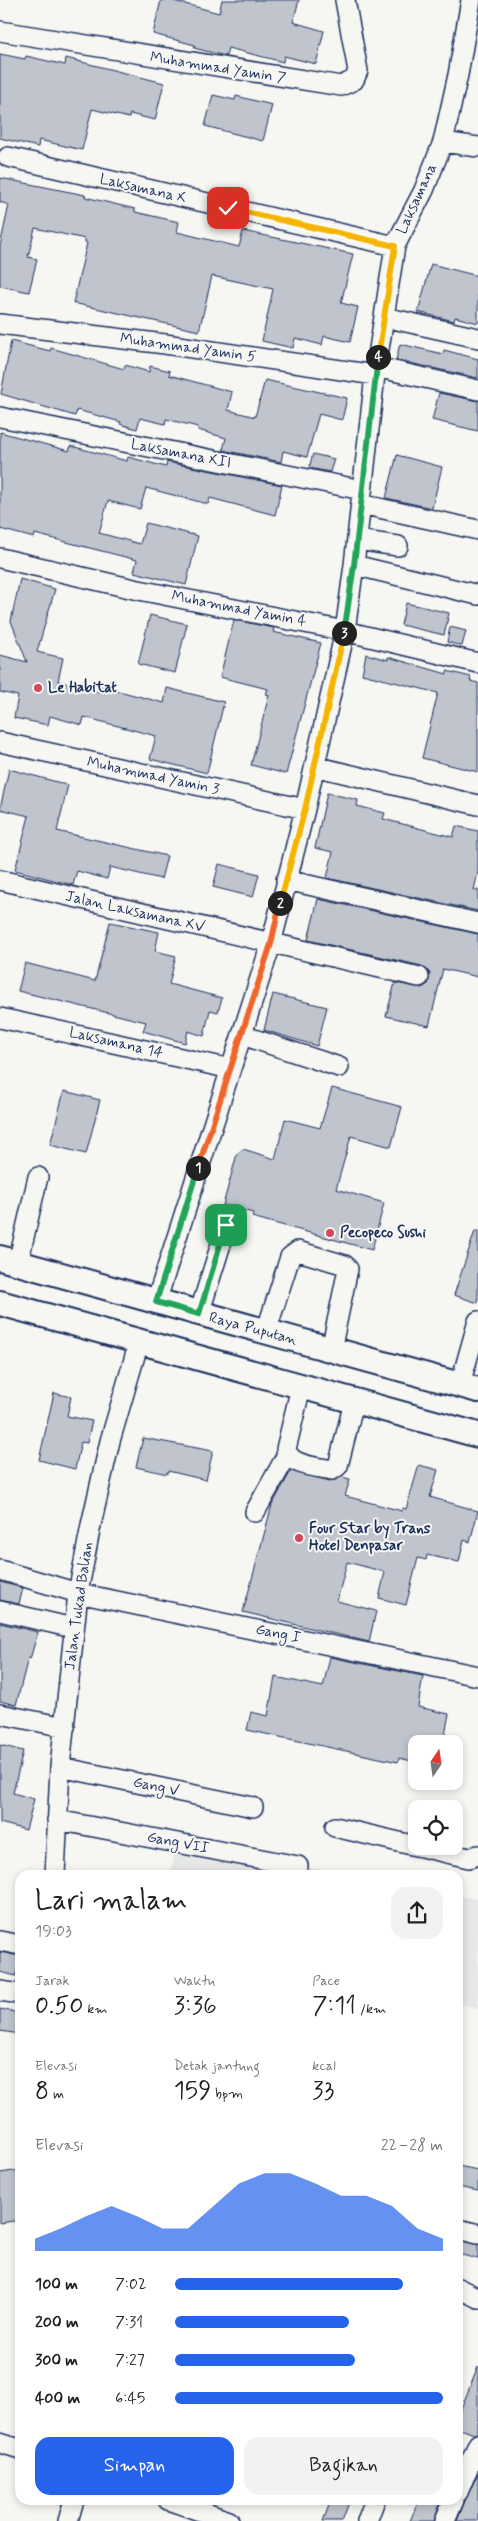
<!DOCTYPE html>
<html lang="id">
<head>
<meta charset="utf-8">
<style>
	body { margin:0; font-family:Mynerve,sans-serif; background:#f2f2f2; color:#222; height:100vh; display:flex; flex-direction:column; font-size:19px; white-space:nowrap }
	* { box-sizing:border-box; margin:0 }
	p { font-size:16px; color:#767676 }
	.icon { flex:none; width:28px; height:28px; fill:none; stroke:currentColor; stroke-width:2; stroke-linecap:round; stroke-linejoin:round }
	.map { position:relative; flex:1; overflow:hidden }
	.side { position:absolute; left:15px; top:1870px; width:448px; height:635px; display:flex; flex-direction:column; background:#fff; border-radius:15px; box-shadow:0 2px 8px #0003 }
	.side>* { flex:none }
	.needle { width:32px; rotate:13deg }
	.fabs { position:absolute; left:408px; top:1735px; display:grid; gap:10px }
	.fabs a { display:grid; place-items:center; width:55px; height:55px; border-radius:10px; background:#fff; box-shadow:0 2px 8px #0003; font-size:25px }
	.pin { position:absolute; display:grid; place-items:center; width:42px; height:42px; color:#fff; margin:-21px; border-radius:10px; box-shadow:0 2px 8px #0006 }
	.km { position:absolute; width:25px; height:25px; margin:-12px; border-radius:50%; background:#222; color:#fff; font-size:14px; line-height:25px; text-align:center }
	.round { display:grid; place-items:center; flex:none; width:52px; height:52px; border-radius:15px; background:#f2f2f2 }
	.summary { display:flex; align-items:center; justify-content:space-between; height:85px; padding:0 20px }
	h1 { font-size:28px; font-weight:600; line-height:38px }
	.figures { display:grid; grid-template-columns:repeat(3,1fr); gap:8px; height:85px; padding:5px 20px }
	.figures div { display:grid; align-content:center }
	.figures b { font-size:25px; font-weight:600 }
	.figures small { font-size:14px; font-weight:400 }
	.figures p { font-size:14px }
	.chart { height:140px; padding:10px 20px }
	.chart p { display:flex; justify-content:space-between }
	.chart svg { width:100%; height:90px; margin-top:5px; fill:#2563eb; opacity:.7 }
	.action { display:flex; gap:10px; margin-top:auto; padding:10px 20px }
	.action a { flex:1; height:58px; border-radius:15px; background:#2563eb; color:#fff; font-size:20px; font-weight:600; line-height:58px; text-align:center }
	.action a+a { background:#f2f2f2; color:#222 }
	ul { padding:0 20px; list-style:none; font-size:16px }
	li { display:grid; grid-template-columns:80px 60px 1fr; align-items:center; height:38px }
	li i { height:12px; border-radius:6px; background:#2563eb }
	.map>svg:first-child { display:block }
	.built { fill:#e6e7e7 }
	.building { fill:#c0c4cd; stroke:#1b2f5e }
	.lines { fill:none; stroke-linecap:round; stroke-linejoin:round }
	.minor-casing { stroke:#1b2f5e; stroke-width:22 }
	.major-casing { stroke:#1b2f5e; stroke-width:28 }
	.minor { stroke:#f6f6f2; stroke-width:19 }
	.major { stroke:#f6f6f2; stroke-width:24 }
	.split-1-casing { stroke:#fff; stroke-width:10 }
	.split-2-casing { stroke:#fff; stroke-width:10 }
	.split-3-casing { stroke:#fff; stroke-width:10 }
	.split-4-casing { stroke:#fff; stroke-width:10 }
	.split-5-casing { stroke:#fff; stroke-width:10 }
	.split-1 { stroke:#22a559; stroke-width:6 }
	.split-2 { stroke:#f0652b; stroke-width:6 }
	.split-3 { stroke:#f5b400; stroke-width:6 }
	.split-4 { stroke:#22a559; stroke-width:6 }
	.split-5 { stroke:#f5b400; stroke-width:6 }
	.poi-dot { fill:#d1495b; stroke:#f6f6f2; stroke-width:2 }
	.labels { text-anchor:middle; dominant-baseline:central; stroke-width:4; stroke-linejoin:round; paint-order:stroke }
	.street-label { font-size:15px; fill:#1b2f5e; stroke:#f6f6f2 }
	.poi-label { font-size:15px; font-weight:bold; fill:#1b2f5e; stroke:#f6f6f2; text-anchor:start }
</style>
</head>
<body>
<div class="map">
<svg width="478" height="2521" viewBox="0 0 478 2521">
	<rect width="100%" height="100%" fill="#f6f6f2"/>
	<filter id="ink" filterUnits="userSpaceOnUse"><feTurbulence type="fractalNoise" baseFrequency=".02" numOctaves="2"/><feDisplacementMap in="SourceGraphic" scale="10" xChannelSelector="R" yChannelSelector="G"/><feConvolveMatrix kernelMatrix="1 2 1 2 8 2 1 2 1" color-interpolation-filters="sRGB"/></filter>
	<g filter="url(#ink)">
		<path class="built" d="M177 1843 345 1875H170Z
			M458 1896 478 1899V2008L458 2003Z"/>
		<path class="building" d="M161 0H170L219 13 222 0H299L293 22 324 31 316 64 284 56 283 62 228 48 226 56 221 55 194 48 195 45 153 34Z
			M0 54 25 59 26 56 65 65 66 58 164 83 155 120 130 114 129 118 92 109 82 150 39 140 38 147 0 138Z
			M213 95 235 100 236 96 272 105 263 141 205 126Z
			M0 178 85 195V197L135 209V212L179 222 177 232 239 247 243 231 353 254 341 303 358 307 350 342 324 336 322 345 295 338 293 348 262 341 273 289 212 276 199 331 73 303 87 243 85 242V239L35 228 28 257 37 259 29 292 0 286V246L9 205 0 202Z
			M431 264 478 276V323L455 317 454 321 418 312Z
			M11 341 50 351 51 348 124 369 125 365 149 372 150 366 170 371 169 375 232 392 228 410 255 417 265 380 347 398 342 420 319 414 307 457 283 451 281 462 223 450 226 438 198 430V427L166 419 165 424 140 418 137 429 120 424 121 422 77 410 75 416 1 394Z
			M400 344 443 354 444 350 478 359V378L396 360Z
			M439 393 478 401V431L432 420Z
			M0 432 69 451 71 446 127 461 128 457 166 467 167 462 282 485 275 515 210 498 208 504 146 488 140 509 108 501 99 533 140 544 146 523 198 536 186 585 134 572 137 560 35 534 34 538 0 529Z
			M313 454 334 459 330 472 309 468Z
			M397 455 442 467 432 508 386 498Z
			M20 579 55 589 37 652 63 658 58 681 99 692 100 686 164 703 167 688 224 702 207 773 150 759 156 736 84 717 82 725 50 716 48 725 14 718 18 696 0 692V655L27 662 11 621Z
			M406 603 449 613 444 635 401 625Z
			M150 615 187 624 175 673 138 664Z
			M234 620 274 628 273 632 321 643 286 774 251 765 269 695 266 694 268 689 220 677Z
			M450 627 466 631 462 646 447 642Z
			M366 654 388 660V657L447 674V671L471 677 470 681 478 683V772L422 758 438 693 362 674Z
			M9 769 68 785 57 831 167 856 161 879 110 867 107 879 77 871 73 885 15 870 29 816 0 809Z
			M327 793 358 800 357 806 385 813 383 819 453 837 456 826 478 831V872L474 890H478V911L327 878 333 852 315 848Z
			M219 864 259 874 253 897 213 887Z
			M318 899 478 934V977L443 969 429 1026 386 1016 395 983 422 988 428 984 430 973 422 966 308 940Z
			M110 922 159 932 155 951 176 956 169 984 222 998 218 1012 210 1010 204 1036 188 1031 185 1043 143 1031 146 1022 18 991 25 963 95 981Z
			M273 994 327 1007 317 1046 264 1030Z
			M332 1088 402 1107 391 1147 351 1136 336 1189 384 1203 372 1250 252 1217 253 1213 223 1205 237 1154 243 1149 275 1159 285 1119 320 1128Z
			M64 1091 100 1100 86 1154 50 1145Z
			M475 1231H478V1303L454 1295Z
			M54 1393 71 1397 67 1416 92 1421 87 1443 81 1442 75 1469 39 1460Z
			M143 1438 213 1451 206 1480 168 1471 167 1474 136 1467Z
			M419 1465 438 1470 430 1497 478 1511 470 1542 464 1540 459 1562 427 1555 426 1560 418 1558 406 1605 379 1598 385 1572 347 1562 337 1601 376 1611 369 1642 243 1612 272 1505 291 1471 330 1481 342 1477 350 1479 345 1496 402 1511 403 1508 406 1509Z
			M0 1582 23 1588 19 1604 0 1600Z
			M0 1623 38 1632 30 1659 28 1658 16 1705 0 1701Z
			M330 1657 423 1676 418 1707 449 1714 443 1744H416V1762L399 1758 398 1762 247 1730 251 1712 268 1716 275 1677 323 1687Z
			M0 1745 23 1751 13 1793 34 1799 26 1830 0 1823Z
			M0 1952 20 1956 16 1976 0 1972Z
			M0 2009 20 2013V2034L0 2031Z
			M458 2166 478 2170V2191L458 2187Z
			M20 2170V2220L0 2223V2173Z
			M458 2240 478 2245V2259L458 2254Z
			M478 2367V2433L474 2434 458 2428V2416Z
			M478 2473V2521H457L465 2501Z
			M331 2500H350L342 2521H323Z
			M419 2500H430L440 2504 434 2521H410Z"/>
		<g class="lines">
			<g class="minor-casing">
				<path id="minor" d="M0 31 341 86 354 80 358 71 345 0
					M443 142 478 147
					M8 157 395 246
					M384 317 478 338
					M0 324 165 344 375 375
					M376 367 478 390
					M0 417 362 490
					M361 504 478 530
					M357 540 398 546
					M0 558 134 589 345 631 478 663
					M354 565 478 595
					M0 742 305 809
					M314 766 478 805
					M0 880 419 977
					M286 880 478 923
					M0 1018 231 1069
					M242 1035 339 1067
					M18 1263 38 1177
					M156 1302 271 944 305 809 345 631 354 565 375 375 395 246 424 190 443 142 458 75 471 0
					M199 1314 227 1225
					M266 1332 290 1257 298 1251 345 1265 348 1269 331 1350
					M460 1385 478 1321
					M301 1387 286 1449C289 1466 318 1467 332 1470L338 1466 354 1402
					M255 1512 287 1455
					M0 1570 78 1593 478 1676
					M0 1611 73 1628
					M0 1714 65 1727
					M60 1767 253 1807
					M57 1820 298 1866
					M335 1827 416 1846
					M417 1846 469 1858 478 1855
					M55 1875 60 1767 78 1593 91 1525 110 1441 139 1342
					M0 1941 20 1945
					M0 1991 20 1994
					M458 2229 478 2234
					M458 2288 478 2298
					M0 2443 20 2449
					M458 2492 478 2444
					M168 2500 229 2521
					M68 2521 74 2500
					M367 2521 375 2500
					M445 2521 454 2500"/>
			</g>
			<g class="major-casing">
				<path id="major" d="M0 1258 478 1390
					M0 1303 478 1435"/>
			</g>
			<use href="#minor" class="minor"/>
			<use href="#major" class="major"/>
		</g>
	</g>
	<g class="lines" filter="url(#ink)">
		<g class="split-1-casing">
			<path id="split-1" d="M198 1168 156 1302 199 1314 226 1225"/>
		</g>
		<g class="split-2-casing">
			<path id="split-2" d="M198 1168 271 944 280 903"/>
		</g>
		<g class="split-3-casing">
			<path id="split-3" d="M280 903 305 809 344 633"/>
		</g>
		<g class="split-4-casing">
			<path id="split-4" d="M344 633 354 565 378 357"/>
		</g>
		<g class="split-5-casing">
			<path id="split-5" d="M228 208 395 246 378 357"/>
		</g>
		<use href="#split-1" class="split-1"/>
		<use href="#split-2" class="split-2"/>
		<use href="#split-3" class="split-3"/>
		<use href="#split-4" class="split-4"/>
		<use href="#split-5" class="split-5"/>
	</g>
	<g class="poi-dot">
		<circle cx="38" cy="688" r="5"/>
		<circle cx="330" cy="1233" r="5"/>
		<circle cx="299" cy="1538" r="5"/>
	</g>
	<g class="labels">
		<g class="street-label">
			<text transform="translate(218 68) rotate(9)">Muhammad Yamin 7</text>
			<text transform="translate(143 189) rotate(13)">Laksamana X</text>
			<text transform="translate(417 199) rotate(-65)">Laksamana</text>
			<text transform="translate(188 348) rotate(8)">Muhammad Yamin 5</text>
			<text transform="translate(181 454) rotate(11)">Laksamana XII</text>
			<text transform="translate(239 609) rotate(11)">Muhammad Yamin 4</text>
			<text transform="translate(153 776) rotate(12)">Muhammad Yamin 3</text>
			<text transform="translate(135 912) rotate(13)">Jalan Laksamana XV</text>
			<text transform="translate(116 1043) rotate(13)">Laksamana 14</text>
			<text transform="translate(253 1329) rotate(15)">Raya Puputan</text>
			<text transform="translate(79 1606) rotate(-82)">Jalan Tukad Balian</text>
			<text transform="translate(278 1634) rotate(12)">Gang I</text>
			<text transform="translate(156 1787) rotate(12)">Gang V</text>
			<text transform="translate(178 1843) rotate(11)">Gang VII</text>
		</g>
		<g class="poi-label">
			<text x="48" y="688">Le Habitat</text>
			<text x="340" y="1233">Pecopeco Sushi</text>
			<text x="309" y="1529">Four Star by Trans<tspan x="309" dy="17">Hotel Denpasar</tspan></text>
		</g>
	</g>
</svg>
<div class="fabs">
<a><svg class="needle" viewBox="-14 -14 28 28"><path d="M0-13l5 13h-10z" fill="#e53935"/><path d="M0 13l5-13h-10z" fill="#767676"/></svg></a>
<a><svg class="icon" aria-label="locate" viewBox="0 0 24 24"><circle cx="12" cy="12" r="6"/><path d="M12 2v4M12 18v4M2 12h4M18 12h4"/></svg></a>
</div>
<div class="pin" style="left:226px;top:1225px;background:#1e9e55"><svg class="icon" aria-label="arrive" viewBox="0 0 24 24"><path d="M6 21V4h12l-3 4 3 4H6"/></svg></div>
<div class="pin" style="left:228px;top:208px;background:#d93025"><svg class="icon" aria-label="check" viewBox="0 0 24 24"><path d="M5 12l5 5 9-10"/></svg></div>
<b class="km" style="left:198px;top:1168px">1</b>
<b class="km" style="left:280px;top:903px">2</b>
<b class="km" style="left:344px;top:633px">3</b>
<b class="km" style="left:378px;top:357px">4</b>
<section class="side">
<div class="summary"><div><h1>Lari malam</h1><p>19:03</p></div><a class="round"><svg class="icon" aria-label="share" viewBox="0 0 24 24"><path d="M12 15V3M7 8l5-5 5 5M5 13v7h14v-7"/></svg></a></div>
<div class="figures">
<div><p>Jarak</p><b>0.50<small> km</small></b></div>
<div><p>Waktu</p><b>3:36</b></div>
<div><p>Pace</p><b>7:11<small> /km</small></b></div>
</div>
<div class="figures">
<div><p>Elevasi</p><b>8<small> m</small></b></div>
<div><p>Detak jantung</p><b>159<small> bpm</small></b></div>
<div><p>kcal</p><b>33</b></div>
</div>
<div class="chart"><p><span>Elevasi</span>22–28 m</p>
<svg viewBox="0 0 160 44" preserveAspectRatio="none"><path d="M0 44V38L10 33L20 27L30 22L40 27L50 33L60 33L70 22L80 11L90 6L100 6L110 11L120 17L130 17L140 22L150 33L160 38V44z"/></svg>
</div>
<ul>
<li><b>100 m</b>7:02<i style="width:85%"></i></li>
<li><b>200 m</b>7:31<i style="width:65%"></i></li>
<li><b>300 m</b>7:27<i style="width:67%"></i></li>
<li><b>400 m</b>6:45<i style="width:100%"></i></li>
</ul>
<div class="action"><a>Simpan</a><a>Bagikan</a></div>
</section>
</div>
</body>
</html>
